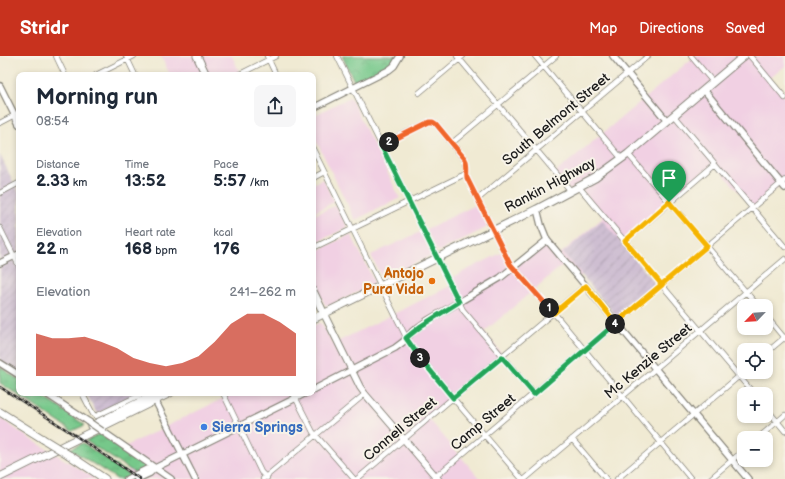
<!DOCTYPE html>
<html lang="en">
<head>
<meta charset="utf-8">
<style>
	body { margin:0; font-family:"Balsamiq Sans",sans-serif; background:#f6f6f7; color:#1f2937; height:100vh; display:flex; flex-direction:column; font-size:15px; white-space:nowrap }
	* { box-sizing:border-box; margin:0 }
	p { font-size:13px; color:#747a83 }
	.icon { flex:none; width:22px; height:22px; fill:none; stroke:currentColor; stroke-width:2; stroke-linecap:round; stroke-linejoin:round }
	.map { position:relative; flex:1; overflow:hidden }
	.side { position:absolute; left:16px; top:16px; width:300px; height:324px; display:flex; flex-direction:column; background:#fff; border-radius:8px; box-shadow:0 2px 6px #0003 }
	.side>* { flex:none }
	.needle { width:26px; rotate:245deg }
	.fabs { position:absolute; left:737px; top:243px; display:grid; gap:8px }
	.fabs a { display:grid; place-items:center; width:36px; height:36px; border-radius:8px; background:#fff; box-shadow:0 2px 6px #0003; font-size:20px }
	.pin { position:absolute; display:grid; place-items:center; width:34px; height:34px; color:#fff; margin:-41px -17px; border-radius:50% 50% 50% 0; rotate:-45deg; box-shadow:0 0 4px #0007 }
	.pin .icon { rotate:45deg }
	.km { position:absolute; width:20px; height:20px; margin:-10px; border-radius:50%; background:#222; color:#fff; font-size:11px; line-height:20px; text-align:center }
	.round { display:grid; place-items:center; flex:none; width:42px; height:42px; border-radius:8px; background:#f6f6f7 }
	.head { display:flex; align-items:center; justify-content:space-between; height:68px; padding:0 20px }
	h1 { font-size:22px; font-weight:700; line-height:30px }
	.stats { display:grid; grid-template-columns:repeat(3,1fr); gap:6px; height:68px; padding:4px 20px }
	.stats div { display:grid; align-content:center }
	.stats b { font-size:17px; font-weight:700 }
	.stats small { font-size:11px; font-weight:400 }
	.stats p { font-size:11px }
	.chart { height:112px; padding:8px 20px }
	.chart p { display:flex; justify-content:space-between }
	.chart svg { width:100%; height:72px; margin-top:4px; fill:#c8321e; opacity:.7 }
	header { display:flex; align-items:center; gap:24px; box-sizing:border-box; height:56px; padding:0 20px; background:#c8321e; color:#fff }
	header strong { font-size:19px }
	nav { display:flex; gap:22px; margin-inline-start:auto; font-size:14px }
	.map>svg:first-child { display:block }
	.built { fill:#f1d0e3 }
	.industrial { fill:url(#industrial-furrows) }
	.grass { fill:url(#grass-tufts); stroke:#497253 }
	.park { fill:url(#park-crowns); stroke:#497253 }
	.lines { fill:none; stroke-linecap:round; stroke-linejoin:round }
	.minor-casing { stroke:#868378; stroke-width:6 }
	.tertiary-casing { stroke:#868378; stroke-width:8 }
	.secondary-casing { stroke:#868378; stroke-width:8 }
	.primary-casing { stroke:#868378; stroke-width:9 }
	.trunk-casing { stroke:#868378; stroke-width:9 }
	.minor { stroke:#fff; stroke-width:4.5 }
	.tertiary { stroke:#fff; stroke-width:5.5 }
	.secondary { stroke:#fff; stroke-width:6 }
	.primary { stroke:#fff; stroke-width:7 }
	.trunk { stroke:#fff; stroke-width:7 }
	.rail-casing { stroke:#1c1c1c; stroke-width:2.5 }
	.rail { stroke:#f7f3e8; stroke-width:1; stroke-dasharray:3; stroke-linecap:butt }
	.tertiary-bridge-casing { stroke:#868378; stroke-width:8; stroke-linecap:butt }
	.primary-bridge-casing { stroke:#868378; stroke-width:9; stroke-linecap:butt }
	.tertiary-bridge { stroke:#fff; stroke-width:5.5 }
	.primary-bridge { stroke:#fff; stroke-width:7 }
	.split-1-casing { stroke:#fff; stroke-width:8 }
	.split-2-casing { stroke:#fff; stroke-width:8 }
	.split-3-casing { stroke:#fff; stroke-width:8 }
	.split-4-casing { stroke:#fff; stroke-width:8 }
	.split-5-casing { stroke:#fff; stroke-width:8 }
	.split-1 { stroke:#f5b400; stroke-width:5 }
	.split-2 { stroke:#f0652b; stroke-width:5 }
	.split-3 { stroke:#22a559; stroke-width:5 }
	.split-4 { stroke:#22a559; stroke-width:5 }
	.split-5 { stroke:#f5b400; stroke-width:5 }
	.food-dot { fill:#e8710a; stroke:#f7f3e8; stroke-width:1.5 }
	.shop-dot { fill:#3f7fe0; stroke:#f7f3e8; stroke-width:1.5 }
	.labels { text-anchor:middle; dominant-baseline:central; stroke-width:4; stroke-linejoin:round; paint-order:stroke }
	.street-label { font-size:14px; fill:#1c1c1c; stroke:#f7f3e8 }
	.food-label { font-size:14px; font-weight:bold; fill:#c56008; stroke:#f7f3e8; text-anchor:end }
	.shop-label { font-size:14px; font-weight:bold; fill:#366cbe; stroke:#f7f3e8; text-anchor:start }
</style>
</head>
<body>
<header>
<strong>Stridr</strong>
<nav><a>Map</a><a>Directions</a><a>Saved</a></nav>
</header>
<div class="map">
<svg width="785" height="423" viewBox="0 0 785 423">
	<defs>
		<pattern id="industrial-furrows" width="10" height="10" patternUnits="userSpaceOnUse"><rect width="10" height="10" fill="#cebed1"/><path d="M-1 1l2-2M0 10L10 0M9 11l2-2" fill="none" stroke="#b0a3b3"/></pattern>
		<pattern id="grass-tufts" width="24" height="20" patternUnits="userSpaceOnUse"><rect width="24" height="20" fill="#76c88a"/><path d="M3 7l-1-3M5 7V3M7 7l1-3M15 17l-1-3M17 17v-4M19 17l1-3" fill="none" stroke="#66ab76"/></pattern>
		<pattern id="park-crowns" width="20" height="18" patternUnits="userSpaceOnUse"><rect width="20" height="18" fill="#76c88a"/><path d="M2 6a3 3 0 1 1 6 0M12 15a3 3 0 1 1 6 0" fill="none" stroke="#66ab76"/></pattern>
	</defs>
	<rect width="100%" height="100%" fill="#f7f3e8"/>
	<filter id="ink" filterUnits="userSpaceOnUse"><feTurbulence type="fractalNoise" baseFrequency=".025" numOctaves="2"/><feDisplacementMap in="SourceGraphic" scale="8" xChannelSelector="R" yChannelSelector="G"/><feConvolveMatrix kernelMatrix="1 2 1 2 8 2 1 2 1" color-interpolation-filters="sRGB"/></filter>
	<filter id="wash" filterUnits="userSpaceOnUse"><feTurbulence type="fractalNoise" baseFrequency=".012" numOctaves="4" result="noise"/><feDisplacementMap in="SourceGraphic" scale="16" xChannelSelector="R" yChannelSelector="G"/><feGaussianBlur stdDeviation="0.9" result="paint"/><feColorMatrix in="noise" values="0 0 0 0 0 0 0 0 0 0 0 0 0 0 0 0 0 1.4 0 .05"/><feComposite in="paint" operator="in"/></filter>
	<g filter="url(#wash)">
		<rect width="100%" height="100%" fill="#f0ead3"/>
		<path class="built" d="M161 0H232L241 19H170Z
			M695 0H785V10L769 23 785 41V125L753 152 714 107 578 222 565 207 484 276 503 299 428 362 480 423H130L124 391 234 337H313V270L319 267 322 268 333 288 450 230 447 224 503 196 512 213 546 184 559 199 604 161 578 130 570 134 555 117Z
			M350 41 400 142 355 164 313 78V60Z
			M323 123 334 146 313 157V128Z
			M336 149 347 170 346 172 313 188V157L314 159Z
			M476 149 487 169 486 172 439 195 436 194 426 173Z
			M420 176 431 198 430 200 384 222 381 221 371 199Z
			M349 179 352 180 374 225 372 229 329 250 325 249 313 224V197Z
			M0 362 26 380 96 423H0Z"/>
		<path class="industrial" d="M0 99 19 137V320L0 308Z
			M602 164 655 227V231L619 261 616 260 563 197Z
			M86 337H140L97 358Z"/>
		<path class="grass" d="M0 311 19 324V337H38L85 369 72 375 0 327Z
			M99 378 145 408 144 413 135 417 86 385Z
			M83 387 131 420 124 423H117L70 393Z"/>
		<path class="park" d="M342 0H396L390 10 355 27Z"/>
	</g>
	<g filter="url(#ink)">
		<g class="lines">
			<g class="minor-casing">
				<path id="minor" d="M56 0 65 19
					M126 0 135 19
					M267 0 276 19
					M337 0 463 254 534 338
					M457 0 571 135
					M535 0 622 103
					M691 0 713 26
					M750 0 785 42
					M96 19 134 0
					M238 19 276 0
					M419 37 463 0
					M674 59 785 191
					M0 67 19 57
					M452 87 556 0
					M381 89 429 66H433L436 68 466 105 467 122 510 208 554 257 691 423
					M313 93 408 285 416 296 453 342 522 423
					M628 98 758 250
					M313 122 324 116
					M579 131 754 338
					M0 137 19 127
					M478 143 648 0
					M0 172 19 210
					M625 185 715 108
					M313 192 461 120 466 118
					M766 260 785 283
					M766 297 785 281
					M82 337 93 358 96 360 144 337
					M223 337 261 416 267 422
					M293 337 313 376 354 423
					M766 352 785 375
					M758 382 785 359
					M572 383 606 423
					M263 423 365 338
					M357 423 585 230
					M433 423 785 124
					M525 423 785 203
					M617 423 744 316
					M710 423 744 394"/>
			</g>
			<g class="tertiary-casing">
				<path id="tertiary" d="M613 0 667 65
					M0 30 19 68
					M704 34 785 132
					M313 52 389 14 394 10 400 0
					M537 153 541 169 547 184 748 423
					M0 207 19 198
					M0 307 19 319
					M313 334 395 292 403 286 413 275 427 265 500 222 547 184
					M45 337 89 366
					M155 344 195 423
					M102 375 171 423
					M127 423 147 413 155 412 306 337
					M137 423 150 417 155 412"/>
			</g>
			<g class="secondary-casing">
				<path id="secondary" d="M324 258 360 331 365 338 438 423"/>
			</g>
			<g class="primary-casing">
				<path id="primary" d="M197 0 206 19
					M313 235 324 258
					M0 356 43 383
					M69 399 105 423"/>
			</g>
			<g class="trunk-casing">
				<path id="trunk" d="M313 263 537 153 595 122 628 98 744 0
					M91 370 158 337
					M0 421 170 337"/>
			</g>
			<use href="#minor" class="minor"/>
			<use href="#tertiary" class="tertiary"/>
			<use href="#secondary" class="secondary"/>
			<use href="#primary" class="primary"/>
			<use href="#trunk" class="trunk"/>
			<g class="rail-casing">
				<path id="rail" d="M0 331 70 376 140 423"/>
			</g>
			<use href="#rail" class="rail"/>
			<g class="tertiary-bridge-casing">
				<path id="tertiary-bridge" d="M89 366 102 375"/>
			</g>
			<g class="primary-bridge-casing">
				<path id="primary-bridge" d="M43 383 69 399"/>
			</g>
			<use href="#tertiary-bridge" class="tertiary-bridge"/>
			<use href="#primary-bridge" class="primary-bridge"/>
		</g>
	</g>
	<g class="lines" filter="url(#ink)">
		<g class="split-1-casing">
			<path id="split-1" d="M549 252 554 257 586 230 616 267 662 229 625 185 669 146"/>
		</g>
		<g class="split-2-casing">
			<path id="split-2" d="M389 86 429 66H433L436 68 465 103C468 109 466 115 467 122L510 208 549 252"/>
		</g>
		<g class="split-3-casing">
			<path id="split-3" d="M389 86 381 89 459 246 421 270 406 282 420 302"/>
		</g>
		<g class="split-4-casing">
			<path id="split-4" d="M420 302 453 342 502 301 534 338 615 268"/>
		</g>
		<g class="split-5-casing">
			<path id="split-5" d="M615 268 707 190 669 146"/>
		</g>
		<use href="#split-1" class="split-1"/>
		<use href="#split-2" class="split-2"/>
		<use href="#split-3" class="split-3"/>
		<use href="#split-4" class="split-4"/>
		<use href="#split-5" class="split-5"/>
	</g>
	<circle class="food-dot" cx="432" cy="225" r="4"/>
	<circle class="shop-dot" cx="204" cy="371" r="4"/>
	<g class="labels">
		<g class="street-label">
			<text transform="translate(556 63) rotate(-40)">South Belmont Street</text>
			<text transform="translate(550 129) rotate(-28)">Rankin Highway</text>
			<text transform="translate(648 305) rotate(-40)">Mc Kenzie Street</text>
			<text transform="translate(483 366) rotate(-40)">Camp Street</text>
			<text transform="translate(400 373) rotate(-40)">Connell Street</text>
		</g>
		<g class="food-label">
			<text x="424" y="217">Antojo<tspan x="424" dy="16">Pura Vida</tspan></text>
		</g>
		<g class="shop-label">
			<text x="212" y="371">Sierra Springs</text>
		</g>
	</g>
</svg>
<div class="fabs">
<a><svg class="needle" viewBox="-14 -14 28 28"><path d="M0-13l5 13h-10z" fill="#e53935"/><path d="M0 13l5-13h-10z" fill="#747a83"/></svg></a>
<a><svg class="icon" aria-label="locate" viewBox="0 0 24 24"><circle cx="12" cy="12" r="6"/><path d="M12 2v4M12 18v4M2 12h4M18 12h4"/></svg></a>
<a>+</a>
<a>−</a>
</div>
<div class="pin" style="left:669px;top:146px;background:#1e9e55"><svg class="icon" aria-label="arrive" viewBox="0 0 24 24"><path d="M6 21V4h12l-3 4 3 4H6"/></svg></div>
<b class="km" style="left:549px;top:252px">1</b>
<b class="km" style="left:389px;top:86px">2</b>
<b class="km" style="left:420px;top:302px">3</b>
<b class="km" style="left:615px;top:268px">4</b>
<section class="side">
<div class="head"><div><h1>Morning run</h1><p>08:54</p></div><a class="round"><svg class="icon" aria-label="share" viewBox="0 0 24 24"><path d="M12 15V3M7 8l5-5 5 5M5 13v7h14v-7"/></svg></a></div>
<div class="stats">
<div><p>Distance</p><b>2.33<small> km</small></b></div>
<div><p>Time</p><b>13:52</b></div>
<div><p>Pace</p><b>5:57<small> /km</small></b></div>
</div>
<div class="stats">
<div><p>Elevation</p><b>22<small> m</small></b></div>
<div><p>Heart rate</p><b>168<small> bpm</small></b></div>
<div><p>kcal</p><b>176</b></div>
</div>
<div class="chart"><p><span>Elevation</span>241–262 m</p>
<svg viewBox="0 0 160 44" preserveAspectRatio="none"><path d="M0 44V18L10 21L20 21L30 20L40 23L50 27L60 33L70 36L80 38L90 36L100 32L110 23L120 12L130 6L140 6L150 11L160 18V44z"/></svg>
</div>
</section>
</div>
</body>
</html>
